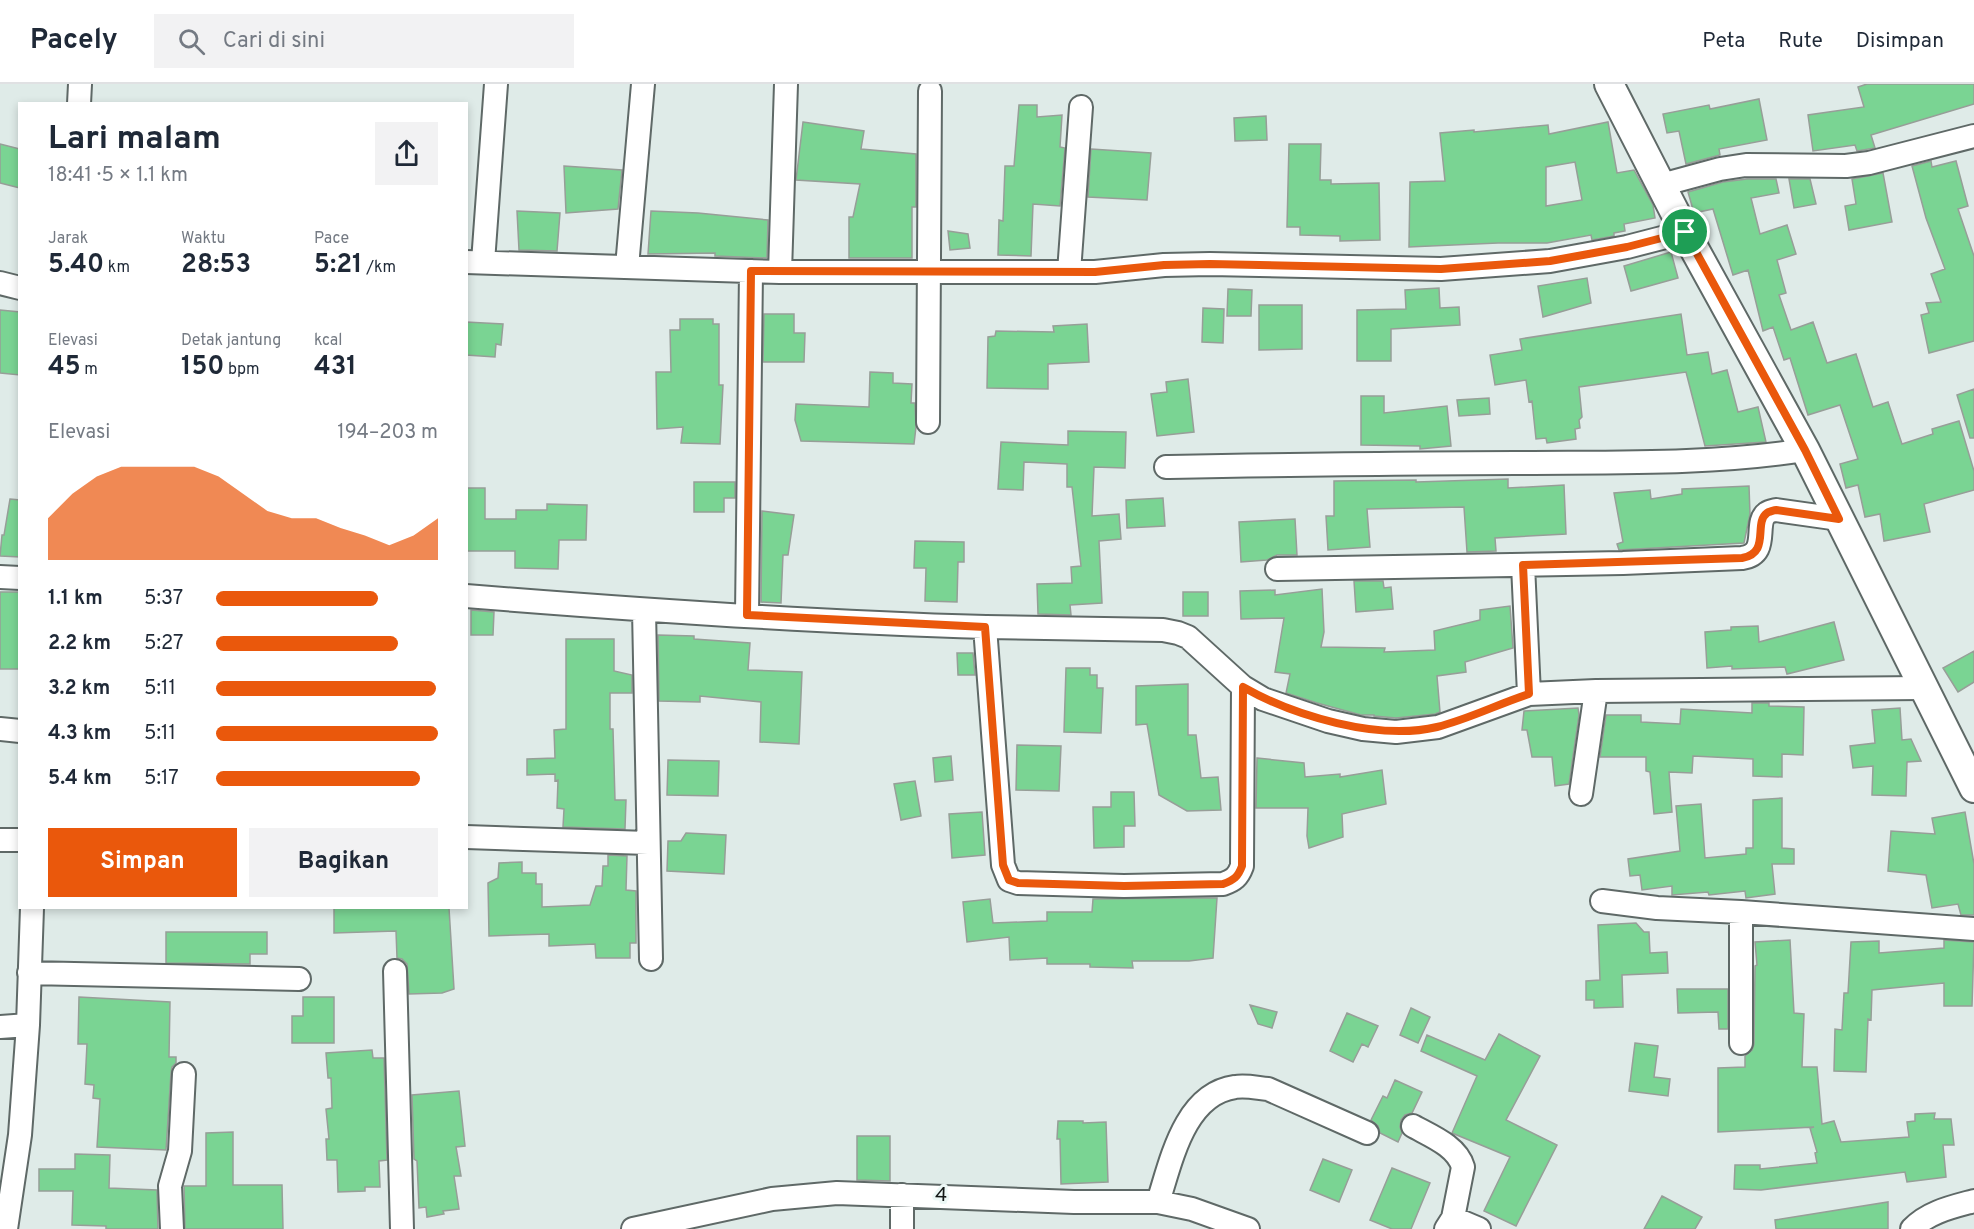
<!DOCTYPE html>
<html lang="id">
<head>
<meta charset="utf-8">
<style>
	body { margin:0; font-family:Overpass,sans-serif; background:#f2f2f3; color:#1f2937; height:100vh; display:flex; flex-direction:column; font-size:22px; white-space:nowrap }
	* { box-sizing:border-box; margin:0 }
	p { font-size:20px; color:#747a83 }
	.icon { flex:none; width:33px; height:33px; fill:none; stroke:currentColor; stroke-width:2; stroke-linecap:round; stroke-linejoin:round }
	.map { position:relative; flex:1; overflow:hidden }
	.details { position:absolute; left:18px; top:18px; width:450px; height:807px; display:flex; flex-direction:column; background:#fff; border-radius:0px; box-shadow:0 3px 9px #0003 }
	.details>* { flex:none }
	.pin { position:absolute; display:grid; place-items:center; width:51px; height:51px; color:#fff; margin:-26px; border:3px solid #fff; border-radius:50%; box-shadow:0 2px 6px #0007 }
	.round { display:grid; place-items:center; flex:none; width:63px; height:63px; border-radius:0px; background:#f2f2f3 }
	.headline { display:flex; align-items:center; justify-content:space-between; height:102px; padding:0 30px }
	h1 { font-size:33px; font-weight:700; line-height:45px }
	.stats { display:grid; grid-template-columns:repeat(3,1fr); gap:9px; height:102px; padding:6px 30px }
	.stats div { display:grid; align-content:center }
	.stats b { font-size:26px; font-weight:700 }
	.stats small { font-size:16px; font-weight:400 }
	.stats p { font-size:16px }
	.chart { height:168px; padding:12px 30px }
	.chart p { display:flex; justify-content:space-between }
	.chart svg { width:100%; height:108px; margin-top:6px; fill:#ea580c; opacity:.7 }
	.primary-button { display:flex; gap:12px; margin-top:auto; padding:12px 30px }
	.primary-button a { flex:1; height:69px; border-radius:0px; background:#ea580c; color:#fff; font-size:24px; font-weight:700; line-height:69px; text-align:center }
	.primary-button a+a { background:#f2f2f3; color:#1f2937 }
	ul { padding:0 30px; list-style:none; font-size:20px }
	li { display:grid; grid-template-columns:96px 72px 1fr; align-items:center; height:45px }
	li i { height:15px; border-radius:8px; background:#ea580c }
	header { display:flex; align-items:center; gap:36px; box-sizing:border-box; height:84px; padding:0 30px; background:#fff; border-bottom:2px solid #e0e1e3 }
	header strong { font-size:28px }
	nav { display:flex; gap:33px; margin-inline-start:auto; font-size:21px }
	.search { width:420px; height:54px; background:#f2f2f3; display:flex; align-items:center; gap:15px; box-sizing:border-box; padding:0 21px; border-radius:0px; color:#747a83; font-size:22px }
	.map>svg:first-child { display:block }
	.building { fill:#7ad493; stroke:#979e98; stroke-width:1.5; fill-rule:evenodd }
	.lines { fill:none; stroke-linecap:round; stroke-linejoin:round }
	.minor-casing { stroke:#5f6967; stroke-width:26 }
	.major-casing { stroke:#5f6967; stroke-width:32 }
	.minor { stroke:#fff; stroke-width:22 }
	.major { stroke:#fff; stroke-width:28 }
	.route-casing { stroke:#fff; stroke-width:12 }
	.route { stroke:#ea580c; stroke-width:8 }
	.labels { text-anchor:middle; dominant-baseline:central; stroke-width:6; stroke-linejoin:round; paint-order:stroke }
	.street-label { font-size:20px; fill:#131716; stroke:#edf8f6 }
</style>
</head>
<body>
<header>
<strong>Pacely</strong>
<div class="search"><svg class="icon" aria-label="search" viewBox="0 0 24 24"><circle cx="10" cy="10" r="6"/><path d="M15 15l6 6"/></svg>Cari di sini</div>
<nav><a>Peta</a><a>Rute</a><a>Disimpan</a></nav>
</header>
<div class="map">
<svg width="1974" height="1145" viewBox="0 0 1974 1145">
	<rect width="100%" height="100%" fill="#dfebe8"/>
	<path class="building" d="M1867 0H1974V20L1871 51 1875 64 1857 67 1855 61 1813 67 1808 31 1864 23 1858 3Z
		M1759 15 1767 56 1719 65 1720 71 1686 80 1679 47 1667 49 1663 30 1709 21 1710 25Z
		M1019 21H1037V33L1062 31 1060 63 1065 64 1060 122 1033 120 1031 172 998 171 999 136 1003 137 1005 82H1014Z
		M1266 32 1267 56 1235 57 1234 34Z
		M803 38 864 47 861 65 916 70V123H912V174H849V133H853L860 100 796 96Z
		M1608 38 1617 89 1634 86 1653 121 1655 134 1624 140 1625 147 1614 149V152L1592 156 1591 151 1547 159H1498L1409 163 1410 98 1445 97 1440 49 1474 46V48L1548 41 1549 50ZM1575 78 1582 116 1546 122V83Z
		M0 60 20 65V104L0 99Z
		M1289 60H1321L1320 96H1331V100L1379 99 1380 156 1340 157V152L1300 151V143H1287Z
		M1091 65 1151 69 1147 116 1088 113Z
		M1931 77 1932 83 1956 77 1968 122 1958 125 1974 172V257L1929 269 1921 231 1929 229 1926 219 1941 218 1931 190 1945 185 1926 134 1912 82Z
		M564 82 622 86 618 125 566 129Z
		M1883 89 1892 138 1849 146 1845 122 1856 120 1852 95Z
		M1747 95H1776L1779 109 1751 114 1760 150 1787 141 1796 170 1777 176 1786 209 1779 211 1791 246 1813 238 1827 279 1856 270 1873 323 1888 318 1902 360 1933 350 1932 345 1959 337 1974 387V406L1924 420 1930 448 1884 457 1880 430 1865 433 1858 401 1846 404 1840 380 1858 375 1840 321 1808 331 1790 274 1784 276 1773 243 1763 247 1748 186 1733 191 1713 125 1694 129 1688 108 1723 98Z
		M1789 95H1810L1816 120 1794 124Z
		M517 127 560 129 557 167 519 166Z
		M651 127 698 129 768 136 767 174 715 172V169L648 170Z
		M948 147 968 150 970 164 950 166Z
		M1671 168 1678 194 1631 207 1624 182Z
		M1587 194 1591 219 1543 233 1538 202Z
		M1439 204 1440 224 1459 223 1460 241 1391 245V277H1357V226L1406 225 1405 206Z
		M1228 205 1252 206 1251 232H1227Z
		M1259 221H1302V265L1259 266Z
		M1203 224 1224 225 1223 259 1202 258Z
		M0 226 20 228V291L0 289Z
		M764 230H794V249H805L804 278H763Z
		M1681 230 1687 271 1708 268 1712 290 1727 286 1738 328 1758 323 1766 358 1705 362 1686 288 1579 303 1582 333 1579 336 1580 344 1575 345 1576 355 1547 359 1546 354 1536 355 1532 317 1529 318 1526 296 1495 301 1490 271 1522 266 1520 255Z
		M680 235H713V240H719V301H723L720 360 681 359 683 343 657 345 656 288H671L670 246H680Z
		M466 238 503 240 501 261 496 260 495 273 466 271Z
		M1087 240 1089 278 1048 280V305L987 304 988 253 995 252 996 247 1054 248 1053 242Z
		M870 288 893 289V299L912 300 911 319H915L916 343 914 360 801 357 795 336 796 320 869 323Z
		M1188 295 1194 348 1157 352 1151 310 1167 308 1166 298Z
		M1974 305V354H1970L1957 311Z
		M1361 312H1384V329L1447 322 1451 362 1420 365V362L1361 361Z
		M1489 314 1490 330 1459 332 1457 316Z
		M1068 347 1126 348 1125 384 1094 383 1092 432 1119 430 1121 455 1099 457 1102 519 1070 521 1071 531 1038 530 1037 500 1072 499 1071 483 1081 482 1072 403H1067V380L1024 378 1023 406 998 405 1001 358 1068 361Z
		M1508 395V404L1564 401 1566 450 1495 454 1496 467 1467 468 1464 423 1367 425 1370 463 1328 466 1326 432H1334V397L1416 396V398Z
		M694 398H735V414H724V428H694Z
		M1749 402 1750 430 1744 459 1619 466 1617 460 1623 458 1614 409 1650 406 1651 415 1682 410V405Z
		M466 404H485V435H516V426H547V420L587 421 586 456H559L558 485 515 484V467H466Z
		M1163 414 1165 442 1127 444 1126 416Z
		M10 415 20 416V473L0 472 2 451H4Z
		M762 427 794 431 788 471H783L781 519 761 518Z
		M1295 435 1297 471H1277L1267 476 1241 478 1239 438Z
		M915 457 964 458V478H958L957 518 925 517 926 484H914Z
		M1354 497H1383L1384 504 1391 503 1393 525 1356 528Z
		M1322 505 1324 548 1321 563 1385 564 1384 568 1435 566 1434 547 1480 536V526L1510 522 1513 564 1465 578 1466 588 1437 592 1440 628 1435 630 1396 634 1374 632V631H1361L1317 619 1286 609 1290 590 1275 588 1284 534 1241 535 1240 507 1275 506V511Z
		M0 508H20V585H0Z
		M1183 508H1208V532H1183Z
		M471 526 494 528 493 551H471Z
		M1834 538 1844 576 1787 590 1785 583 1732 585V582L1707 584 1705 548 1731 546V543L1758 542 1759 558Z
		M658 551 694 552V555L750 559 748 586 802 588 799 660 760 658 761 618 700 612V618L659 617Z
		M566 555H614V587L632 591V609H610V645H613L615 716H626L625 745 563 743 564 725 557 724 558 696 555 697V690L527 691V675L555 674 554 646 566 645Z
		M1974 567V598L1958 608 1943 584Z
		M957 569H973L975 591H958Z
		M1066 584H1090V591H1097V604H1103L1101 649 1064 648Z
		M1188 600V651H1196L1201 694 1218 693 1221 726 1187 727 1159 711 1147 640 1136 641V602Z
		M1752 619H1769V622L1804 623 1803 671 1782 670V693L1753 692V675L1693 672 1692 689 1669 688 1672 728 1654 730 1650 688 1646 687V673H1600L1606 631H1641V638L1680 640 1681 625 1752 629Z
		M1578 624 1579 631 1569 700 1555 702 1552 673H1532L1527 646H1522L1524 627Z
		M1900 624 1902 656 1911 655 1921 677 1907 678 1906 712 1872 711 1873 682 1853 684 1850 662 1875 659 1872 626Z
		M1017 661 1061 662 1059 707 1016 706Z
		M951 672 953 696 935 698 933 674Z
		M1257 674 1304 679 1305 693 1340 690V693L1382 686 1386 720 1342 730 1343 753 1309 764 1307 752 1308 724H1256Z
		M668 676 719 677 718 712 667 711Z
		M915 697 921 732 901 736 894 700Z
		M1111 708H1134L1135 742H1124V763L1094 764 1093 723H1111Z
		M1782 714V764L1794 765V780H1772L1775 810 1746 814 1745 807 1709 811 1708 808 1672 811V802L1642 806 1640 791 1630 792 1628 775 1680 767 1676 722 1701 720 1705 774 1746 770V764H1753V716Z
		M982 728 985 771 952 774 949 730Z
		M1965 728 1974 780V831H1961L1958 820 1932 824 1926 791 1888 787 1891 747 1935 750 1932 734Z
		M686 749 726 751 724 790 667 787 668 757H681Z
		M608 771 627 772 626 806 636 807V859H630V874H596L595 860 549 862V850L489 852 488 799 498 794 499 779 522 778V789H536V800H542V823L590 821 596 802H602L603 782H608Z
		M1185 814H1217L1213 874 1189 877H1132L1133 884 1090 883V880H1047V874L1010 876 1009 853 967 858 963 818 990 815 993 839 1047 837V828H1092L1093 815Z
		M334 824H449L454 905 442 909 409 910 407 880 402 875 397 874 396 847 334 849Z
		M1636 839 1644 848H1649L1650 869 1667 868 1668 889 1622 891 1623 923 1594 924V916H1586V897L1600 896 1598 841Z
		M166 848H267V870H250V880L166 879Z
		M1790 856 1794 929 1804 930 1802 983H1817L1822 1040 1834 1037 1841 1058 1909 1053 1907 1038 1915 1037V1030L1935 1029 1934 1035H1951L1954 1061H1943L1946 1093 1907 1098 1905 1088 1761 1106 1734 1105 1735 1081H1760V1085L1817 1079 1815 1069 1817 1068 1810 1044 1814 1043 1718 1048V984L1745 983V972L1752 966 1754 960 1755 882 1757 881 1755 858Z
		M1944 856 1974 858 1972 922H1944V899L1872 906 1871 936 1868 935 1866 988 1834 987 1835 945 1842 946 1844 909H1848L1851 858 1879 857V869L1944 864Z
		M1677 905H1728V945H1719L1718 928 1678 929Z
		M79 913 170 918 169 973H176V979L172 983 171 989 166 1066 97 1063 100 1015 93 1014 94 1001 85 1000 87 960H78Z
		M303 913H334V959H292V932H303Z
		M1250 921 1277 928 1272 944 1258 940Z
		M1411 924 1430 933 1418 959 1400 951Z
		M1347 929 1378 942 1368 963 1362 960 1353 978 1330 967Z
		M1499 950 1540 972 1506 1036 1557 1061 1516 1142 1484 1127 1510 1073 1452 1049 1477 992 1421 967 1427 951 1485 976Z
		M1635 959 1658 962 1654 993 1670 995 1668 1012 1629 1007Z
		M372 966 373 974H384L387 1076 379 1077 380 1103H365V1107L338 1108 337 1076H327L326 1055H329L326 1025 332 1024 331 994H328L326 969Z
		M1395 996 1422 1008 1412 1029 1405 1031 1401 1036 1400 1043 1402 1049 1398 1058 1380 1049 1378 1042 1371 1036 1383 1012 1387 1014Z
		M459 1007 465 1062 456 1063 461 1092H454L459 1125 443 1127 444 1130 427 1133 426 1123 419 1124 417 1077 414 1075 412 1011Z
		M1058 1037H1083V1039L1106 1038 1108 1098 1061 1100 1060 1055H1057Z
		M233 1048V1101H282L283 1145H185L184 1102H206V1049Z
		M857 1052H890V1097L857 1096Z
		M75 1070 110 1071 109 1104 157 1106 158 1145H106V1142L72 1141 73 1107H39V1085H75Z
		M1323 1075 1352 1086 1339 1118 1310 1106Z
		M1392 1084 1430 1099 1411 1145H1392L1370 1136Z
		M1662 1112 1702 1133 1695 1145H1644Z
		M1888 1118V1145H1776L1775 1136Z"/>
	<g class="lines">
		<g class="minor-casing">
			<path id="minor" d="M79 20 80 0
				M1661 101 1720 85 1746 81 1846 82 1869 79 1974 52
				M466 178 780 188H1095L1164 181 1210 180 1441 185 1550 177 1627 163 1685 148
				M483 178 496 0
				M627 183 643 0
				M780 188 786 0
				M1069 188 1081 23
				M0 199 20 204
				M928 338 930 7
				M1166 383C1283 381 1399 379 1516 379 1612 378 1709 381 1805 366
				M1523 481 1529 610
				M1277 485 1623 479 1742 474C1771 470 1753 439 1767 429 1768 428 1775 426 1776 426L1839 435
				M0 493 20 494
				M466 512C639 526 813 538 986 543 1045 544 1104 545 1163 546L1178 549 1188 553 1243 603 1263 615 1328 637 1363 645 1396 648 1438 643 1529 610 1596 607 1923 604
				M644 526 651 875
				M747 531 751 187
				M985 543 1003 781 1009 796 1018 799 1124 802 1223 800C1234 796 1238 793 1242 782L1243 603
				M0 645 20 647
				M1581 710 1596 607
				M466 753 648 759
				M0 756H20
				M1602 817 1657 824 1741 828 1974 845
				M1741 828V959
				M395 887 402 1145
				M29 889 299 895
				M0 943 28 941
				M1413 1042C1431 1052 1457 1062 1463 1083L1453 1134
				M1158 1118C1171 1078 1184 1010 1235 1003 1246 1001 1257 1004 1268 1005L1367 1049
				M6 1145 20 1051 28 941 32 824
				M172 1145 170 1102 180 1067 184 990
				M633 1145 772 1115 837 1109 1074 1118H1158L1192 1125 1248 1145
				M902 1145V1111
				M1446 1145 1453 1134 1479 1145
				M1912 1145C1928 1128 1952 1123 1974 1117"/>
		</g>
		<g class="major-casing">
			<path id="major" d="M1609 0 1685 148 1805 366 1974 704"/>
		</g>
		<use href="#minor" class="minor"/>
		<use href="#major" class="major"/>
	</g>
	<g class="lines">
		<g class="route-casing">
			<path id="route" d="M1685 148 1805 366 1839 435 1776 426C1775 426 1768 428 1767 429 1753 439 1771 469 1742 474L1523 481 1529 610C1498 620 1469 635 1437 643 1378 657 1294 632 1243 603L1242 782C1238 793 1234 796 1223 800L1124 802 1018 799 1009 796 1003 781 985 543 747 531 751 187 1095 188 1164 181 1210 180 1441 185 1550 177 1627 163Z"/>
		</g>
		<use href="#route" class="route"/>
	</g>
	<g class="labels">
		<g class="street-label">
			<text transform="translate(941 1112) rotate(2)">4</text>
		</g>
	</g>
</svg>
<div class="pin" style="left:1685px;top:148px;background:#1e9e55"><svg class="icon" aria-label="arrive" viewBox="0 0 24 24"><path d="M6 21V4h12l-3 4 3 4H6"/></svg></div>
<section class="details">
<div class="headline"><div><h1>Lari malam</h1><p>18:41 · 5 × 1.1 km</p></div><a class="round"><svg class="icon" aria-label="share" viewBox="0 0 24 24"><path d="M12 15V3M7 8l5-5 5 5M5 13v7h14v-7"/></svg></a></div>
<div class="stats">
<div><p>Jarak</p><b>5.40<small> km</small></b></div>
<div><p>Waktu</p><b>28:53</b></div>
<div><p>Pace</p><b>5:21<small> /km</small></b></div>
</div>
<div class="stats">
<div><p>Elevasi</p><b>45<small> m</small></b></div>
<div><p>Detak jantung</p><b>150<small> bpm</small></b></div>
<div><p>kcal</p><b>431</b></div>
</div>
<div class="chart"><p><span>Elevasi</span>194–203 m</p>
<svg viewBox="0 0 160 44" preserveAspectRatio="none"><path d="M0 44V27L10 17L20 10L30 6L40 6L50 6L60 6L70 10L80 17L90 24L100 27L110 27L120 31L130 34L140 38L150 34L160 27V44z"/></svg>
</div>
<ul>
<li><b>1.1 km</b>5:37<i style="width:73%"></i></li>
<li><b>2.2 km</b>5:27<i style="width:82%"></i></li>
<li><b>3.2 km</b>5:11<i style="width:99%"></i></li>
<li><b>4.3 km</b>5:11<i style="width:100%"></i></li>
<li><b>5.4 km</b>5:17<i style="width:92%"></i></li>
</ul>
<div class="primary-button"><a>Simpan</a><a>Bagikan</a></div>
</section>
</div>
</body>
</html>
